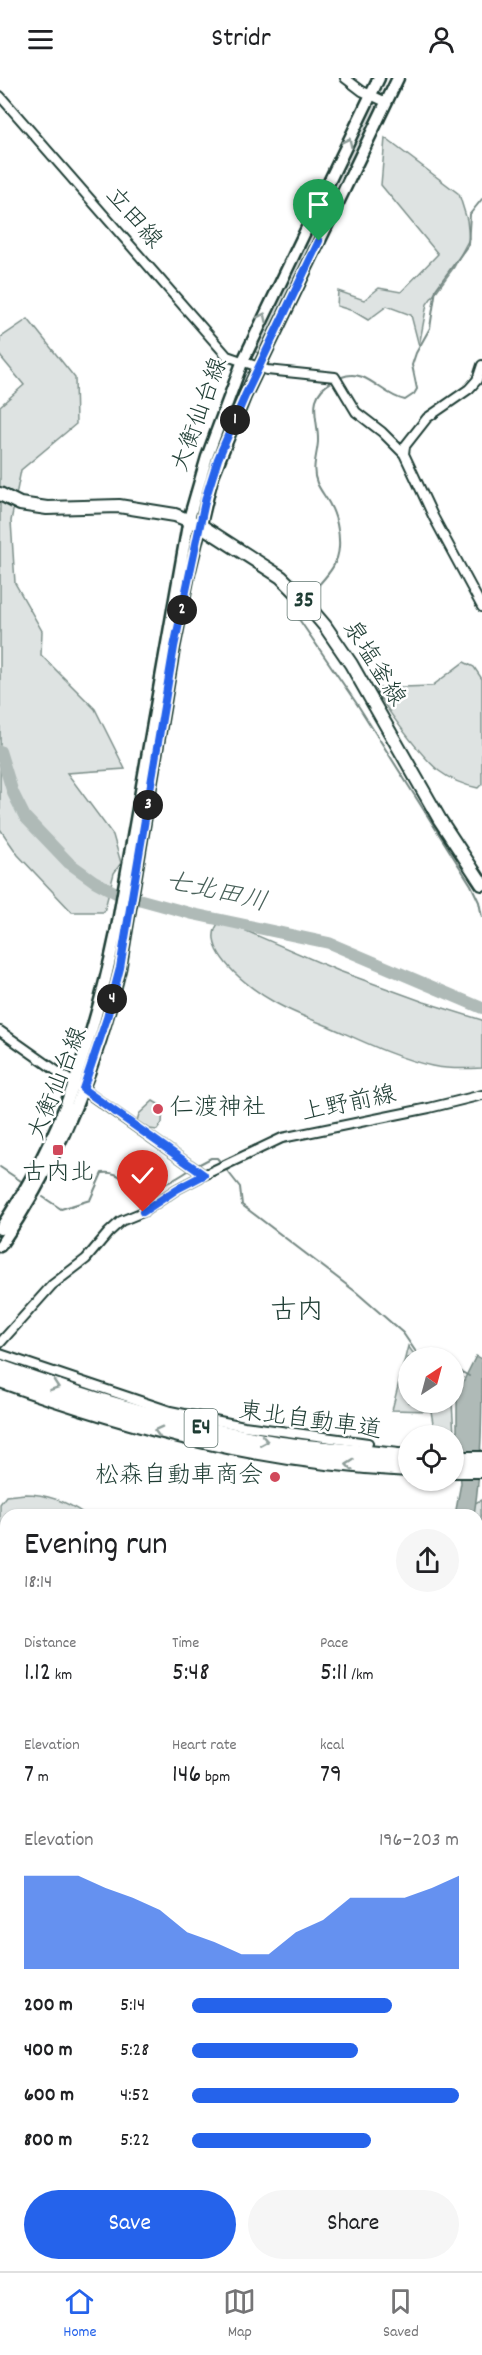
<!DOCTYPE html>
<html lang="en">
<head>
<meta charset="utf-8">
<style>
	body { margin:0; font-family:Dekko,"Klee One",sans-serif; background:#f6f6f6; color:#202124; height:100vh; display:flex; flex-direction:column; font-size:22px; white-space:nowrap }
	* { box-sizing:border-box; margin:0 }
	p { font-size:20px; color:#757577 }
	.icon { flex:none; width:33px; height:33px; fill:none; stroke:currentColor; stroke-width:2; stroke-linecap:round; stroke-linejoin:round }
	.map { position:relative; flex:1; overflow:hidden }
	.details { position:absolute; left:0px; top:1431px; width:483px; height:762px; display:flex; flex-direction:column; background:#fff; border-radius:18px 18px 0 0; box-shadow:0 2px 4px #0004 }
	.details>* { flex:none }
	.needle { width:39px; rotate:36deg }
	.fabs { position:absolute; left:398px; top:1269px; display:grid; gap:12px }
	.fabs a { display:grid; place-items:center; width:66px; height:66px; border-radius:50%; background:#fff; box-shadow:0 2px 4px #0004; font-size:30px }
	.pin { position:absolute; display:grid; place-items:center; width:51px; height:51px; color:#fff; margin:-62px -26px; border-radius:50% 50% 50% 0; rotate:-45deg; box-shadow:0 0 6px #0007 }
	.pin .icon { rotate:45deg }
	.km { position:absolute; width:30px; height:30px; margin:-15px; border-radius:50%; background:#222; color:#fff; font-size:16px; line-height:30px; text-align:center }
	.round { display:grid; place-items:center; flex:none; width:63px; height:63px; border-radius:32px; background:#f6f6f6 }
	.head { display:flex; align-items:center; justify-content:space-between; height:102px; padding:0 24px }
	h1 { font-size:33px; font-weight:600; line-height:45px }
	.metrics { display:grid; grid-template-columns:repeat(3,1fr); gap:9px; height:102px; padding:6px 24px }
	.metrics div { display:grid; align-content:center }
	.metrics b { font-size:26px; font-weight:600 }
	.metrics small { font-size:16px; font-weight:400 }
	.metrics p { font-size:16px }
	.chart { height:168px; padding:12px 24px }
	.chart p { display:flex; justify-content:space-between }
	.chart svg { width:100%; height:108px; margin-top:6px; fill:#2563eb; opacity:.7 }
	.button { display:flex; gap:12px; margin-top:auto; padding:12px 24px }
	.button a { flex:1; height:69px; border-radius:36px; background:#2563eb; color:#fff; font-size:24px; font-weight:600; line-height:69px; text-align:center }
	.button a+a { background:#f6f6f6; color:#202124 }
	ul { padding:0 24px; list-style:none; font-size:20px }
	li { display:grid; grid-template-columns:96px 72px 1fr; align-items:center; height:45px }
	li i { height:15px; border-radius:8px; background:#2563eb }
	header { display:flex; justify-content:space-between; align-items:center; height:78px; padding:0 24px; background:#fff; font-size:27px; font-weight:600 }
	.dock { display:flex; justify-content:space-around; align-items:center; height:84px; border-top:2px solid #e0e0e0; background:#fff; font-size:16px; color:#757577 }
	.dock a { display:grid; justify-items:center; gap:3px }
	.dock .on { color:#2563eb }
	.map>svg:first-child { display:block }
	.built { fill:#eef1f0 }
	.green { fill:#dee3e2; stroke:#7e908b; stroke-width:1.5 }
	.water { fill:#afbab7; stroke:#758883; stroke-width:1.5 }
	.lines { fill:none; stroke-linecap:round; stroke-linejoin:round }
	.stream { stroke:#758883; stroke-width:2 }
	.river { stroke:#afbab7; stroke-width:12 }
	.street-casing { stroke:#1f3d34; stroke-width:12 }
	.secondary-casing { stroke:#1f3d34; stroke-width:15 }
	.primary-casing { stroke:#1f3d34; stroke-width:16 }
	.highway-casing { stroke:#1f3d34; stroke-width:18 }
	.street { stroke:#fff; stroke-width:8 }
	.secondary { stroke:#fff; stroke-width:10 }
	.primary { stroke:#fff; stroke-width:12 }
	.highway { stroke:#fff; stroke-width:14 }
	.oneway { stroke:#8f9e9a }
	.route-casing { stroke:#fff; stroke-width:12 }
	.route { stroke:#2563eb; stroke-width:8 }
	.poi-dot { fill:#d1495b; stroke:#fff; stroke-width:2 }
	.labels { text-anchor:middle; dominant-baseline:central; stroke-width:5; stroke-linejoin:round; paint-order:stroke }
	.shield { fill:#fff; stroke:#627771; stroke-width:1.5 }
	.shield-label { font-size:22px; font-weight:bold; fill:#1f3d34 }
	.street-label { font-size:24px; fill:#1f3d34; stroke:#fff }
	.poi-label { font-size:24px; fill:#1f3d34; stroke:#fff; text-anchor:start }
	.water-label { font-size:26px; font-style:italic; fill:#4a625b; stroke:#fff }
	.quarter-label { font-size:27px; fill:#1f3d34; stroke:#fff }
</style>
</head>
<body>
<header><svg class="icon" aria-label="menu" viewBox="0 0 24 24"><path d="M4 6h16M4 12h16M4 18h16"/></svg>Stridr<svg class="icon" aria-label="person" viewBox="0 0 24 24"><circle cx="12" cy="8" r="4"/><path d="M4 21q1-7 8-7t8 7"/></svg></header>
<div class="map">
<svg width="482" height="2193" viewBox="0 0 482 2193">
	<rect width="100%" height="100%" fill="#fff"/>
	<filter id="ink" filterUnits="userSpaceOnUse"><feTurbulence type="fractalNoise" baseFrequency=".0167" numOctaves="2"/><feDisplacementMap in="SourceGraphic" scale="12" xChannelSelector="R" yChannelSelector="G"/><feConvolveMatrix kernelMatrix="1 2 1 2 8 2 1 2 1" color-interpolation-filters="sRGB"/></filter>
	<g filter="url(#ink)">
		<path class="built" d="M136 2187H272L271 2193H133Z"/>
		<path class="green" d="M373 22 380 26 260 276 252 272Z
			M385 60 459 116 467 142 469 161 454 189 427 226 419 268 411 237 387 228 368 242 353 233 337 228 338 213 364 222 379 210 401 214 438 176 381 107Z
			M28 241 75 300 76 346 21 392 11 443 15 505 42 553 41 577 95 631 125 691 67 695 113 757 121 785 114 795 104 834H72L18 777 0 751V328L24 307 0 278V260Z
			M243 292 251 296 207 392Z
			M464 584 474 589 482 601V706L478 710C463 707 451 702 439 693 421 678 386 632 375 610L432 608Z
			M221 842 339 893 424 924 482 942V990C466 991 447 991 432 988 396 980 362 963 328 948 310 941 291 934 274 924 252 912 194 870 221 842Z
			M153 1023 163 1029 162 1045 157 1052 149 1051 137 1043 139 1036Z
			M408 1268 416 1279 408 1280V1324L452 1325 455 1372 453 1358 435 1357 431 1333 392 1332Z
			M25 1416C47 1416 69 1425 86 1437H6V1477L0 1469V1426L6 1418Z
			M481 1422 482 1584 477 1597V1437H462L471 1427Z
			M0 1638 6 1641V1854L0 1851Z
			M477 1722 482 1726V1861L477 1853Z"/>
		<path class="water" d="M476 1278 482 1281C482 1334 482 1385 474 1437H455L461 1405 457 1354V1316Z"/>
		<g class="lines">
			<path class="stream" d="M342 299C366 289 382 318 405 322L414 316 417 311 412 287 416 275 430 250 436 211 468 167 470 136 482 121
				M309 519C321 502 338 491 339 469 340 455 336 437 329 425 325 418 320 412 317 405 311 391 317 378 318 364 319 340 304 319 333 303
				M298 531 294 534 359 629 471 807 479 824 482 839
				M196 1088 211 1080H217L222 1086
				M0 1089 21 1103
				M225 1090 240 1109 242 1127 356 1214 403 1255 416 1274 425 1280
				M43 1119 61 1131 90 1122 102 1095C119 1093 122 1102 137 1109 153 1116 178 1100 191 1091
				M453 1289 469 1298"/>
			<path class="river" d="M0 673 13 715 25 739 69 785 94 803 116 815 193 836 329 865 482 930
				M477 1929 482 1930"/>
			<g class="street-casing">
				<path id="street" d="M345 0 362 13 386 24
					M0 18 227 278 267 292 335 299 356 334 382 354 404 376 434 440 482 529
					M404 376 405 368 427 340 469 311 477 302 482 287
					M0 953 204 1097
					M0 1265 52 1207 86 1181 108 1155 121 1143 143 1134 177 1111 204 1097 282 1060 429 1030 482 1017
					M0 1276 170 1333 244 1348 368 1365 366 1372
					M477 1477 482 1470
					M0 1519 6 1526
					M477 1522 482 1530
					M0 1583 6 1587
					M477 1751 482 1748
					M477 1823 482 1834
					M0 1950 5 1938
					M0 2038 6 2025
					M477 2093 481 2090
					M0 2094 6 2097
					M0 2125 6 2112
					M477 2184 482 2183
					M353 2187 354 2193
					M396 2187 397 2193
					M434 2187 436 2193
					M9 2193 11 2187
					M49 2193 52 2187
					M89 2193 92 2187
					M129 2193 132 2187
					M276 2193V2187
					M299 2193 300 2187"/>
			</g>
			<g class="secondary-casing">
				<path id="secondary" d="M0 1151C61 1062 94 960 116 855L189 441 207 379 242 285 379 0
					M0 1168C58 1084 97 989 120 890L174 569 189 495 212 400 245 318 398 0
					M0 1554 6 1558
					M477 1998 482 2004"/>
			</g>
			<g class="primary-casing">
				<path id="primary" d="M0 416 20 426 47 430 119 428 175 437 200 447 281 499 297 515 325 548 351 586 440 742 482 806"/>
			</g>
			<g class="highway-casing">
				<path id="highway" d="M0 1289C92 1322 184 1350 281 1366 323 1372 366 1374 408 1379
					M0 1302C137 1351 262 1384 408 1391
					M453 1381H482
					M453 1392H482"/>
			</g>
			<use href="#street" class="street"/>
			<use href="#secondary" class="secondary"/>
			<use href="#primary" class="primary"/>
			<use href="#highway" class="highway"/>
		</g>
		<defs><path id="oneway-chevron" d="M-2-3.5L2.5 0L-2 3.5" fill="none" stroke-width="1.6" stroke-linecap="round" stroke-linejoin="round" transform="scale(1.5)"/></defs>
		<g class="oneway">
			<use href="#oneway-chevron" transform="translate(348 64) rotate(-64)"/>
			<use href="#oneway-chevron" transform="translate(263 239) rotate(-65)"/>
			<use href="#oneway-chevron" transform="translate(55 1308) rotate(19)"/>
			<use href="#oneway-chevron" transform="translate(158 1353) rotate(-166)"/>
			<use href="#oneway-chevron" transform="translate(264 1363) rotate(10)"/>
			<use href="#oneway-chevron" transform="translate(350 1387) rotate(-174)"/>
		</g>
	</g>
	<g class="lines" filter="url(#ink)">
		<g class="route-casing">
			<path id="route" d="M143 1134 177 1111 204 1097 83 1011 107 940 120 890 174 569 206 419 218 381 245 318 319 163"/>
		</g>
		<use href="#route" class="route"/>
	</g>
	<g class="poi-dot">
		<circle cx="158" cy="1031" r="6"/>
		<rect x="52" y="1066" width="12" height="12" rx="3"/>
		<circle cx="275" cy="1399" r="6"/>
	</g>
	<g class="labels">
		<g class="shield">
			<rect x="287.5" y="504" width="33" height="38" rx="4.5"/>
			<rect x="184.5" y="1331" width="33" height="38" rx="4.5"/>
		</g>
		<g class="shield-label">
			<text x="304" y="523">35</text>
			<text x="201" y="1350">E4</text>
		</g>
		<g class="street-label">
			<text transform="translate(133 141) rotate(49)">立田線</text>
			<text transform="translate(201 337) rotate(-70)">大衡仙台線</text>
			<text transform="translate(373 586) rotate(58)">泉塩釜線</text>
			<text transform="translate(59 1006) rotate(-68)">大衡仙台線</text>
			<text transform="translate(349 1027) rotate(-12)">上野前線</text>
			<text transform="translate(310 1344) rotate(8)">東北自動車道</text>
		</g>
		<g class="poi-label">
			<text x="170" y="1031">仁渡神社</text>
			<text x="58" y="1096" text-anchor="middle">古内北</text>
			<text x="263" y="1399" text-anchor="end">松森自動車商会</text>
		</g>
		<g class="water-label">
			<text transform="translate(216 815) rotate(13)">七北田川</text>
		</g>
		<g class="quarter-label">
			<text x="297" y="1234">古内</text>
		</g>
	</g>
</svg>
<div class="fabs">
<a><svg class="needle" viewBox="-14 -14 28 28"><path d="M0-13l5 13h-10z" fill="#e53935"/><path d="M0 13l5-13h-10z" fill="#757577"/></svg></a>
<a><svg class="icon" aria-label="locate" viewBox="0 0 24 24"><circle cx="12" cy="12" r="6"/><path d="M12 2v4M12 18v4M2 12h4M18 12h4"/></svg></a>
</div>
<div class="pin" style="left:319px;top:163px;background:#1e9e55"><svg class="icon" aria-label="arrive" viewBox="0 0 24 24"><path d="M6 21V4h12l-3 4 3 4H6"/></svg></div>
<div class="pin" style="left:143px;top:1134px;background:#d93025"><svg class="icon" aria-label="check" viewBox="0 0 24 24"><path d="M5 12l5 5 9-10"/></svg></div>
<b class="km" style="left:235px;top:342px">1</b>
<b class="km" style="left:182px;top:532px">2</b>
<b class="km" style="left:148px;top:727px">3</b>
<b class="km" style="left:112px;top:921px">4</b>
<section class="details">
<div class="head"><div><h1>Evening run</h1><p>18:14</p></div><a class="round"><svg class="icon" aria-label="share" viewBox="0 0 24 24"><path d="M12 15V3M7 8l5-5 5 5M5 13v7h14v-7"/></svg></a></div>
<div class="metrics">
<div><p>Distance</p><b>1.12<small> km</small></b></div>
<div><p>Time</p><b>5:48</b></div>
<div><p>Pace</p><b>5:11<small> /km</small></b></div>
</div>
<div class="metrics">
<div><p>Elevation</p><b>7<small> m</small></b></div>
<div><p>Heart rate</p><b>146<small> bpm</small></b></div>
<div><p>kcal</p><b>79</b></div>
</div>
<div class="chart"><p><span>Elevation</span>196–203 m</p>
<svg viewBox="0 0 160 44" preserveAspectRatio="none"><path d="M0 44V6L10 6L20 6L30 11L40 15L50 20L60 29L70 33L80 38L90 38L100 29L110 24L120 15L130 15L140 15L150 11L160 6V44z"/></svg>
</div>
<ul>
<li><b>200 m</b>5:14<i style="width:75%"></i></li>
<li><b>400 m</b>5:28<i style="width:62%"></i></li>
<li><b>600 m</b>4:52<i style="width:100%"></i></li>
<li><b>800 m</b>5:22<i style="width:67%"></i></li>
</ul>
<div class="button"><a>Save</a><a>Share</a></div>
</section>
</div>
<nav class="dock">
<a class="on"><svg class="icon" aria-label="home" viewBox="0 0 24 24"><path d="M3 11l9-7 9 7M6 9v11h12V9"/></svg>Home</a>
<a><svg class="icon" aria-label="map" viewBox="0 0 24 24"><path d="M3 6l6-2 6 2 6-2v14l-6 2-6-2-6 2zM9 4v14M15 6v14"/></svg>Map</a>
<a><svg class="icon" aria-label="saved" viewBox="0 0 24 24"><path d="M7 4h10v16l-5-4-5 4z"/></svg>Saved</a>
</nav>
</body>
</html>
